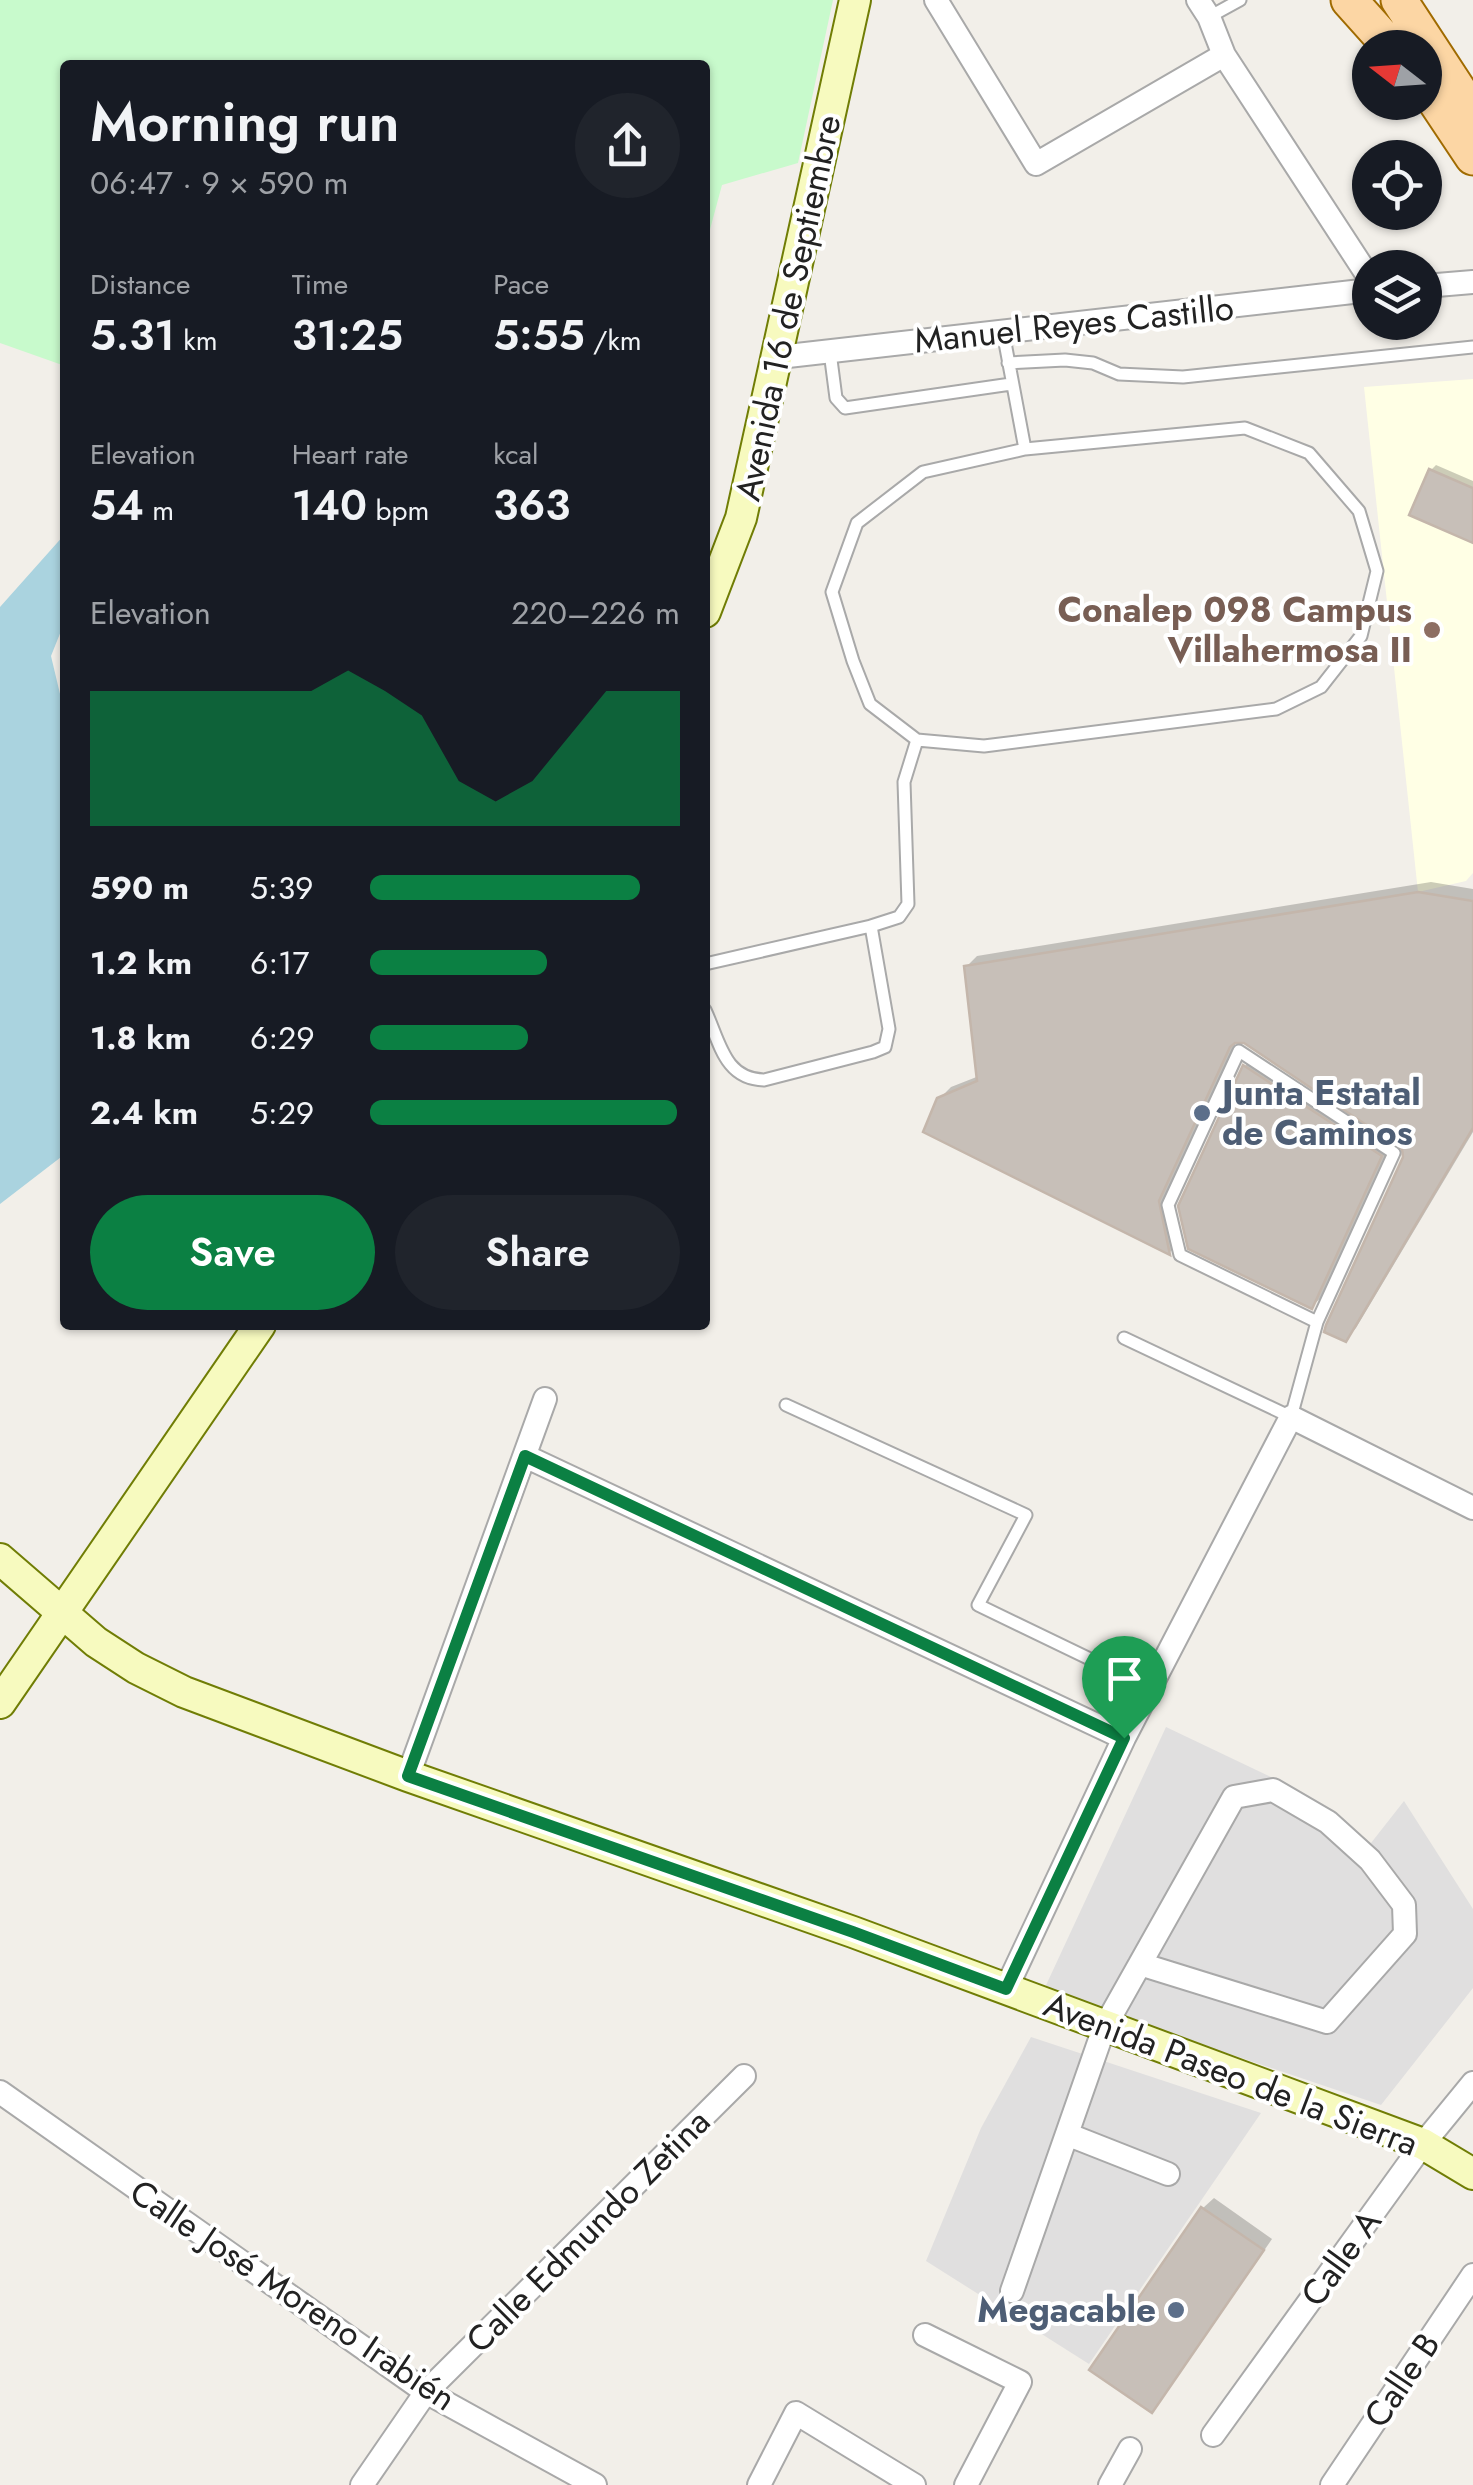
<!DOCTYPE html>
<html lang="en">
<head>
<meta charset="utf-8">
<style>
	body { margin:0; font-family:Jost,sans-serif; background:#20242c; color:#f1f3f6; height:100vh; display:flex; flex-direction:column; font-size:38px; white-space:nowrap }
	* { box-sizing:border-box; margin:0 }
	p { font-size:32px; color:#9ea1a6 }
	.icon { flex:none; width:55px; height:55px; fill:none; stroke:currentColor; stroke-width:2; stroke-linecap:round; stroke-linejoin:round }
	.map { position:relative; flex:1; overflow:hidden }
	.sheet { position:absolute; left:60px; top:60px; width:650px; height:1270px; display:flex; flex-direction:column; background:#171b24; border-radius:10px; box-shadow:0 2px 8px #0004 }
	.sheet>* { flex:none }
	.needle { width:65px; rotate:287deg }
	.buttons { position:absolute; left:1352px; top:30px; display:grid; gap:20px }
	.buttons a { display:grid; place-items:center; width:90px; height:90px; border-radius:50%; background:#171b24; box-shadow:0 2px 8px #0004; font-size:50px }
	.pin { position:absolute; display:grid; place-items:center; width:85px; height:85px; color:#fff; margin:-102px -42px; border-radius:50% 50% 50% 0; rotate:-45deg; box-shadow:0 0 10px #0007 }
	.pin .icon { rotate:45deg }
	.round { display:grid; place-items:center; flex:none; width:105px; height:105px; border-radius:52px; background:#20242c }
	.summary { display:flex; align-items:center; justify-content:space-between; height:170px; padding:0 30px }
	h1 { font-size:55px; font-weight:600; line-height:75px }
	.metrics { display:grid; grid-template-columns:repeat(3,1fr); gap:15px; height:170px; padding:10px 30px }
	.metrics div { display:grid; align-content:center }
	.metrics b { font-size:42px; font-weight:600 }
	.metrics small { font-size:28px; font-weight:400 }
	.metrics p { font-size:28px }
	.chart { height:280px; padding:20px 30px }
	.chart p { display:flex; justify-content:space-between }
	.chart svg { width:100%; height:180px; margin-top:10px; fill:#0b8043; opacity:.7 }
	.button { display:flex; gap:20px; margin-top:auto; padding:20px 30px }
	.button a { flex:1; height:115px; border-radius:60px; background:#0b8043; color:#fff; font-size:40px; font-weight:600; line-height:115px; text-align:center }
	.button a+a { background:#20242c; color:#f1f3f6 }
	ul { padding:0 30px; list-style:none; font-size:32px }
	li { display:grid; grid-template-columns:160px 120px 1fr; align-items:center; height:75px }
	li i { height:25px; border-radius:12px; background:#0b8043 }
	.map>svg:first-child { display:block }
	.residential { fill:#e0dfdf }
	.education { fill:#ffffe5 }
	.park { fill:#c8facc }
	.water { fill:#aad3df }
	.shadow { fill:#0003 }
	.building { fill:#c7bfb8; stroke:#c4b6ab; stroke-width:2.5 }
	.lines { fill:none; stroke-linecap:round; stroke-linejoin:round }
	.lane-casing { stroke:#a9a9a9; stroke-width:15 }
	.street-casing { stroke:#a9a9a9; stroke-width:26 }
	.secondary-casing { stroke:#707d05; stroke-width:34 }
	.primary-casing { stroke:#a06b00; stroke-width:39 }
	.lane { stroke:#fff; stroke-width:11 }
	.street { stroke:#fff; stroke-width:22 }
	.secondary { stroke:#f7fabf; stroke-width:30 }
	.primary { stroke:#fcd6a4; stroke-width:35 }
	.route-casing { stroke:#fff; stroke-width:20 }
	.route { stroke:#0b8043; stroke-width:12 }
	.education-dot { fill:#8d6e63; stroke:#fff; stroke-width:4 }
	.service-dot { fill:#5c6f8a; stroke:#fff; stroke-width:4 }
	.labels { text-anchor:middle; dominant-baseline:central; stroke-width:8; stroke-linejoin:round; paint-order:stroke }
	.street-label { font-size:35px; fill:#222; stroke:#fff }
	.education-label { font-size:35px; font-weight:bold; fill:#785e54; stroke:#fff; text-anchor:end }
	.service-label { font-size:35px; font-weight:bold; fill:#4e5e75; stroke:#fff; text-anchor:start }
</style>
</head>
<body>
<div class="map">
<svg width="1473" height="2485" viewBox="0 0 1473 2485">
	<rect width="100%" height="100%" fill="#f2efe9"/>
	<path class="residential" d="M1166 1727 1294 1788 1371 1843 1404 1801 1473 1909V1988L1381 2105 1185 2039 1041 1996Z
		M1031 2037 1261 2113 1089 2364 926 2261 981 2128Z"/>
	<path class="education" d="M1473 379V873L1466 881 1418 892 1364 387Z"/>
	<path class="park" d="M0 0H833L798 163 722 185 705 248V65H65V366L0 343Z"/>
	<path class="water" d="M65 534V621L51 656 65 715V1154L0 1204V607Z"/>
	<path class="shadow" d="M1436 465 1473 481V540L1431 470Z
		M1431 882 1473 889V1132L1356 1328 1345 1339 1405 1157V1148L1245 1041 1237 1040 1169 1188 1180 1242 1170 1252 927 1131 939 1099 951 1087 979 1076 966 967 977 956Z
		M1256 1056 1391 1145 1323 1296 1312 1306 1180 1206 1245 1066Z
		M1214 2198 1272 2239 1162 2399 1151 2410 1203 2208Z"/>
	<path class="building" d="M1429 469 1473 488V543L1409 515Z
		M1418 892 1473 901V1128L1346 1342 1324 1332 1326 1325 1403 1157 1402 1149 1244 1043H1235L1230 1047 1159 1201 1170 1255 923 1132 937 1098 977 1081 964 966Z
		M1243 1065 1382 1156 1312 1309 1188 1249 1178 1206Z
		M1201 2207 1264 2250 1152 2413 1089 2370Z"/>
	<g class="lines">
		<g class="lane-casing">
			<path id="lane" d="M1209 17 1240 0
				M1003 332 1025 449
				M830 352 836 398 845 408 1011 384
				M1008 363 1065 360 1093 363 1119 374 1183 377 1473 347
				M1245 428 1309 453 1359 511 1377 571 1361 636 1321 687 1276 709 984 746 917 740 870 704 853 661 832 592 857 523 923 472 1025 449Z
				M871 926 899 917 908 904 904 782 917 740
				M705 964 871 926 889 1029 885 1047 873 1052 764 1080C724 1079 720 1042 705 1010
				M1124 1338 1291 1417 1317 1322 1394 1153 1239 1051 1168 1205 1180 1255 1317 1322
				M786 1405 1026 1515 978 1605 1150 1688"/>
		</g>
		<g class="street-casing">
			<path id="street" d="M936 0 1036 164 1224 55
				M1198 0 1209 17 1224 55 1370 279
				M1425 286 1473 282
				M779 357 1370 290
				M525 1456 1124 1738
				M408 1776 545 1399
				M1006 1989 1124 1738 1291 1417 1473 1508
				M0 2092 426 2392 595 2485
				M1069 2135 1168 2174
				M1012 2291 1104 2028 1234 1797 1273 1790 1328 1822 1370 1860 1404 1905 1405 1934 1327 2022 1140 1964
				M925 2335 1020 2382 966 2485
				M1213 2435 1423 2144 1473 2083
				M362 2485 426 2392 744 2076
				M759 2485 796 2413 914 2485
				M1110 2485 1130 2449
				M1332 2485 1473 2275"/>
		</g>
		<g class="secondary-casing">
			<path id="secondary" d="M705 612 741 518 855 0
				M0 1559 96 1642 136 1668 184 1692 408 1776 853 1932 1423 2144 1473 2174
				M0 1703 260 1325"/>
		</g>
		<g class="primary-casing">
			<path id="primary" d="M1349 0 1392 48
				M1399 0 1473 113
				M1425 85 1473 157"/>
		</g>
		<use href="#lane" class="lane"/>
		<use href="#street" class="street"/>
		<use href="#secondary" class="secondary"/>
		<use href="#primary" class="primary"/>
	</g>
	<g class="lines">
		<g class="route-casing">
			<path id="route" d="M525 1456 1124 1738 1006 1989 853 1932 408 1776Z"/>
		</g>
		<use href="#route" class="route"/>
	</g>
	<circle class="education-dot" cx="1432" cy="630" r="10"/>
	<g class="service-dot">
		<circle cx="1202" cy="1113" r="10"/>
		<circle cx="1176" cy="2310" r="10"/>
	</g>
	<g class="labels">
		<g class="street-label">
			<text transform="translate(788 308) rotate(-78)">Avenida 16 de Septiembre</text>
			<text transform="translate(1074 324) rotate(-6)">Manuel Reyes Castillo</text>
			<text transform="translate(1231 2074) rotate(21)">Avenida Paseo de la Sierra</text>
			<text transform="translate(588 2231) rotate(-45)">Calle Edmundo Zetina</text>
			<text transform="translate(1341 2258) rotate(-54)">Calle A</text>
			<text transform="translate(293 2295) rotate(34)">Calle José Moreno Irabién</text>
			<text transform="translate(1402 2380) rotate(-56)">Calle B</text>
		</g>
		<g class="education-label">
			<text x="1412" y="610">Conalep 098 Campus<tspan x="1412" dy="40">Villahermosa II</tspan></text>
		</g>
		<g class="service-label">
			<text x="1222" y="1093">Junta Estatal<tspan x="1222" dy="40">de Caminos</tspan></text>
			<text x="1156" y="2310" text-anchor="end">Megacable</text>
		</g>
	</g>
</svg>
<div class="buttons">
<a><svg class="needle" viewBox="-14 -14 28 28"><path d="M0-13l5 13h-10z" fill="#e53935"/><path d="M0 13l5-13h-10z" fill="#9ea1a6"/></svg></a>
<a><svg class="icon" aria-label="locate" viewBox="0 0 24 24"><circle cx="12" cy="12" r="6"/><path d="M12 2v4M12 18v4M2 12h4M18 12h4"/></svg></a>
<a><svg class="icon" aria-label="layers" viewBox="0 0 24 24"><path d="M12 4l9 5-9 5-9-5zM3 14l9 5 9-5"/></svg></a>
</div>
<div class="pin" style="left:1124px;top:1738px;background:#1e9e55"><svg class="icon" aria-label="arrive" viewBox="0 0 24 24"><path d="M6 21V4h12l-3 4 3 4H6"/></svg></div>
<section class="sheet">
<div class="summary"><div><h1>Morning run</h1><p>06:47 · 9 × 590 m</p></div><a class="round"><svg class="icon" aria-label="share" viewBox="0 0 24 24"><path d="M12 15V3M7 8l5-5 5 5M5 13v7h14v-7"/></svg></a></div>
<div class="metrics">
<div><p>Distance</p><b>5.31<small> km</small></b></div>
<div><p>Time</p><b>31:25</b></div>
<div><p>Pace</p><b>5:55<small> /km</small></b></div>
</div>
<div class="metrics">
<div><p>Elevation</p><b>54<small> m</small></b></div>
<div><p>Heart rate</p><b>140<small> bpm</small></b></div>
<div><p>kcal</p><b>363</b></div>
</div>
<div class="chart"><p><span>Elevation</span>220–226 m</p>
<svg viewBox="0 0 160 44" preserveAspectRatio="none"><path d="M0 44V11L10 11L20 11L30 11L40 11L50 11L60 11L70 6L80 11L90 17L100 33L110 38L120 33L130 22L140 11L150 11L160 11V44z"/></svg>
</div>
<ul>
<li><b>590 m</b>5:39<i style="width:87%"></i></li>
<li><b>1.2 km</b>6:17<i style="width:57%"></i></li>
<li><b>1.8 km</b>6:29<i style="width:51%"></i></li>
<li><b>2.4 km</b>5:29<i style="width:99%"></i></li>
</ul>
<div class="button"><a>Save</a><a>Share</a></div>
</section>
</div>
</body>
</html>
